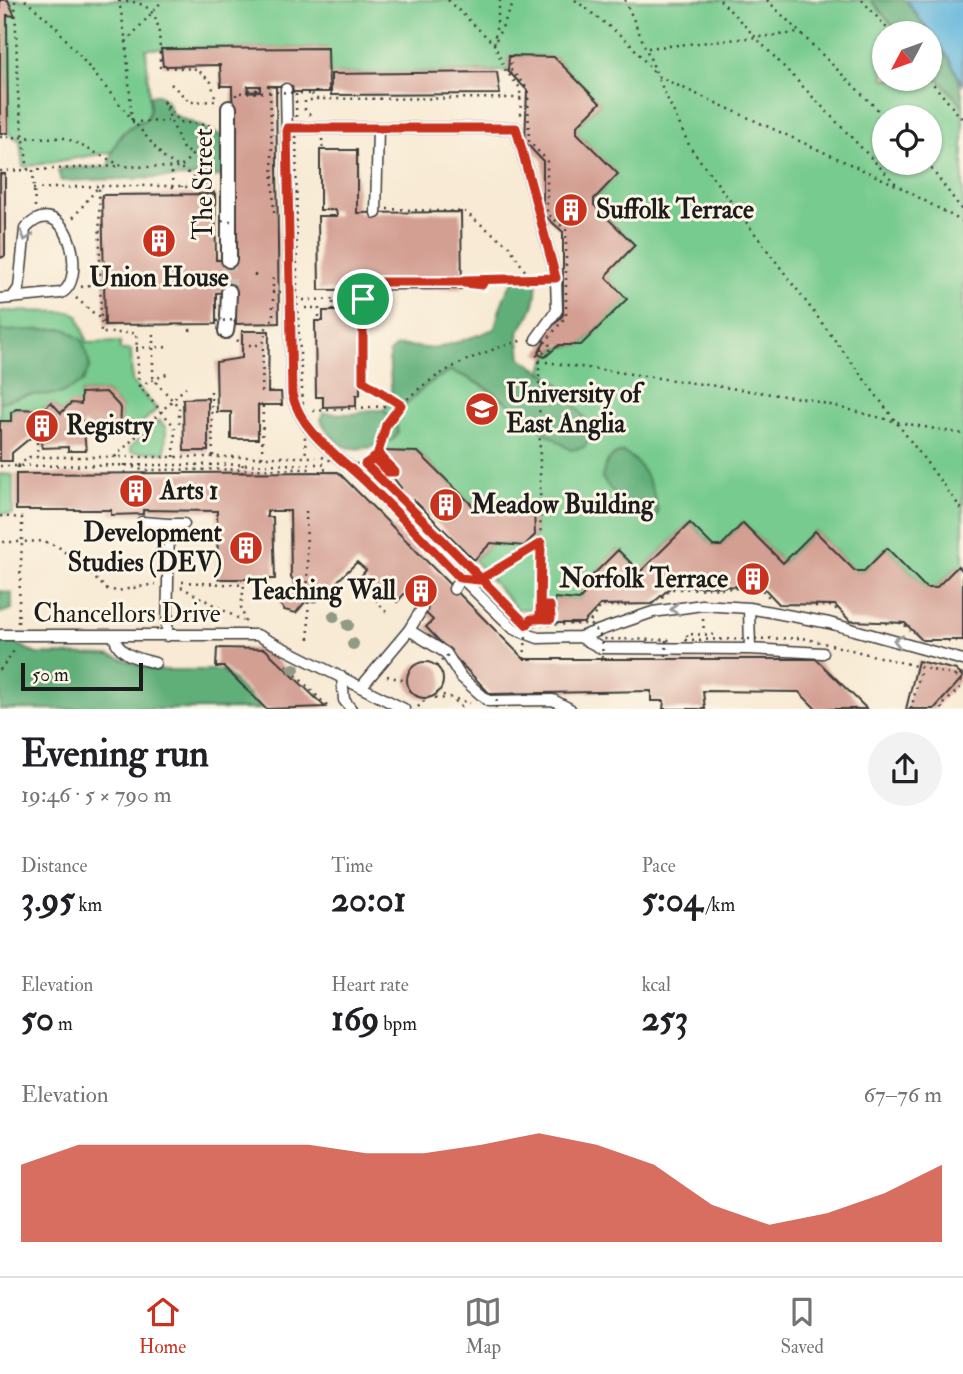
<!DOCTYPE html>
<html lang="en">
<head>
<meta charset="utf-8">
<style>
	body { margin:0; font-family:"IM FELL Double Pica",serif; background:#f2f2f2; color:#202124; height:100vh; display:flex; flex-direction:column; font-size:26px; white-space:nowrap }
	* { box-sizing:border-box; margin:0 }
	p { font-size:23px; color:#757577 }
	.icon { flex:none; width:38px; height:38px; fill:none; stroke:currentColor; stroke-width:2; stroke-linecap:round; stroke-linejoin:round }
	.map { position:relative; height:709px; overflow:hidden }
	.side { display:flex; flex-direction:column; background:#fff; flex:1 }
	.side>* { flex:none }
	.needle { width:46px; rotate:229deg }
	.tools { position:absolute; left:872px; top:21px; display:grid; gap:14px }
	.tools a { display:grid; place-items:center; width:70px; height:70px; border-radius:50%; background:#fff; box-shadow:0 2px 5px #0004; font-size:35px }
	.scale { position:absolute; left:21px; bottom:18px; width:122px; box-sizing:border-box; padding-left:7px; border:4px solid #1c1c1c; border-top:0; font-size:19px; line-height:24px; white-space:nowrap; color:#1c1c1c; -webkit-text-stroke:5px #fcf5e5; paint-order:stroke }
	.pin { position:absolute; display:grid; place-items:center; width:60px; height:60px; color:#fff; margin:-30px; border:4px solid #fff; border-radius:50%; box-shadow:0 2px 7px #0007 }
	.round { display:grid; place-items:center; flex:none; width:74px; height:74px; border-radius:37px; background:#f2f2f2 }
	.headline { display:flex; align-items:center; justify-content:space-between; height:119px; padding:0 21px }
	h1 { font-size:38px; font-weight:700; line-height:52px }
	.stats { display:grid; grid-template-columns:repeat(3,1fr); gap:10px; height:119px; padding:7px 21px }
	.stats div { display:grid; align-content:center }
	.stats b { font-size:35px; font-weight:700 }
	.stats small { font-size:19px; font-weight:400 }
	.stats p { font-size:19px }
	.chart { height:196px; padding:14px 21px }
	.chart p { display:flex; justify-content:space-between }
	.chart svg { width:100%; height:126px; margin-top:7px; fill:#c8321e; opacity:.7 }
	.dock { display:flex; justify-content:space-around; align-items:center; height:98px; border-top:2px solid #e0e0e0; background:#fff; font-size:19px; color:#757577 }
	.dock a { display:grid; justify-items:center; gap:4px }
	.dock .selected { color:#c8321e }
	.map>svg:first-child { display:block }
	.green { fill:#77cb8e; stroke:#4a7455; stroke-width:2; fill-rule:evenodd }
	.forest { fill:#61af79; stroke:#3e664a; stroke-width:2 }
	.water { fill:#60b5dc; stroke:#3e687c; stroke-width:2 }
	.building { fill:#d39f93; fill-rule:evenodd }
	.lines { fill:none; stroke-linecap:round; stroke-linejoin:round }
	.pedestrian-tunnel { stroke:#ccc1af; stroke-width:14; stroke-dasharray:14 7; stroke-linecap:butt }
	.service-casing { stroke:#3d3b38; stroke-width:13 }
	.pedestrian-casing { stroke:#3d3b38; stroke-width:18 }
	.path { stroke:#3d3b38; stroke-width:2.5; stroke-dasharray:2 5; stroke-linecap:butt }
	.service { stroke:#fff; stroke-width:10 }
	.pedestrian { stroke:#fff; stroke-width:14 }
	.path-bridge { stroke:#3d3b38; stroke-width:2.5; stroke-dasharray:2 5; stroke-linecap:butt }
	.tree { fill:#919a85 }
	.oneway { stroke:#999 }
	.route-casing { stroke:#fff; stroke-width:14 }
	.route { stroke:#c8321e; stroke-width:9 }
	.labels { text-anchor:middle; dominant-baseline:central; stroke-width:6; stroke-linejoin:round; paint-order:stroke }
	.street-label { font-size:26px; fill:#1c1c1c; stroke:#fcf5e5 }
	.poi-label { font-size:26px; font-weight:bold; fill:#1c1c1c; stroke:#fcf5e5; text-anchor:start }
</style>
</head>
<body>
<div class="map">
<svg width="963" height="709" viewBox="0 0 963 709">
	<rect width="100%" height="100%" fill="#fcf5e5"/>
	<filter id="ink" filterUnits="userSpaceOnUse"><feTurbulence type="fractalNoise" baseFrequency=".0143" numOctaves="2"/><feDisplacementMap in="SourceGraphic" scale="14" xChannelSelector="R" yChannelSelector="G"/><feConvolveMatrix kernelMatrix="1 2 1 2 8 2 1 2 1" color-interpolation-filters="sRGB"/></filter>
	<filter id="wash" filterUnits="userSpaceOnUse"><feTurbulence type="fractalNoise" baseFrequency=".00686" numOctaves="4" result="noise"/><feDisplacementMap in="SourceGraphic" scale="28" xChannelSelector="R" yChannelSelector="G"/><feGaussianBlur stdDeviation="1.57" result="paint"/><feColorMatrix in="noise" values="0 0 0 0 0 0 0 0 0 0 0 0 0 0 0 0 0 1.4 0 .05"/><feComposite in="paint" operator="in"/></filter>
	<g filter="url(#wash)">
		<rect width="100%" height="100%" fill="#f8ead4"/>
		<path class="green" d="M8 0H871L899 33H884V79H929V68L963 106V571L958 566 936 588H926L887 548 864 571H855L815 531 783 563 743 523 721 546H713L690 523 640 572 618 550 580 588 585 594 579 600 556 598 555 610 517 609 474 560 491 543 524 546 535 535 534 508 474 507 418 452 380 451 396 421 383 410 392 402 406 404 428 384 450 371C488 383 519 412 549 436L558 383 542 371C547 348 559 345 581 345L626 299 607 278 608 273 635 245 594 205V199L617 174 577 133V126L600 103 554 57 509 56 508 71 329 74 327 48 146 49 150 110 146 120 121 134 112 152 23 167 20 141 8 133 7 15H14ZM884 117H929V163H884Z
			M0 311 71 312 78 315 87 343 120 342V350H131L132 381 157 409 127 437 120 433 121 408 106 392 81 393V404H71L61 413 51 403 43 410 16 409 11 413V421H0Z
			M159 420 166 428 165 452H131L130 447Z
			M0 474 13 475V514H0Z"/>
		<path class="forest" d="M871 0H906C928 37 963 61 963 106L929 68V33H899Z
			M157 94 166 100 172 114 222 136 223 176 61 181 58 171 63 168 108 167C113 145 122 126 146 120L150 110V96Z
			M523 270 536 276C538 301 533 312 518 332L521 358 558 383 593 429 585 447 571 450C531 425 496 385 450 371L428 384 406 404 392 402 389 353 397 346C410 344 424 350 437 348 446 346 489 332 495 328 500 306 506 286 523 270Z
			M60 329H66L83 341 90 366 82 383 60 394 28 395 0 402V331Z
			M372 410H383L396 421 398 432C394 441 391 441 381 444 352 454 336 449 321 420L323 413 353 414Z
			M622 452C643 460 656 493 658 514L648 518C626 511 615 496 602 478 605 463 608 456 622 452Z
			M0 591 12 593V609L0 613Z
			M10 640 36 654 110 655 155 670H223L262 709H0V644Z"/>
		<path class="water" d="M906 0H963V85L949 58Z"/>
		<g id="blocks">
			<path class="building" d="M0 0H8L15 16 7 15 8 133H0Z
				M328 48 329 92H293L292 86H267L276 87 279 323 236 324 235 292 216 293V324L105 325 102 195 215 194 216 260H235L232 86H221L220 65 163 66 161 49ZM248 86H260V91L247 92Z
				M509 56 554 57 600 103 577 126V133L618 174 594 199V205L635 245 608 273 607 278 627 299 581 345H559L545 357 538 354 544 343 543 336 563 315V232L543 214V161L525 142 527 90 508 71Z
				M497 72 500 94 331 95V74Z
				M320 150H357V213L461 212 462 289 319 290 318 216H337L336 210H320Z
				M0 174H5V256L0 258Z
				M323 311H359L360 395H356V406L323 407V397H316L315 321H323Z
				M242 331H269L268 392H281L282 405H258V439H231V412H217L216 362 242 358Z
				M106 392 121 408 120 433 97 436 83 422 86 451H68V447L42 448 39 428H35V434L12 453V461H0V421H11V413L16 409 43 410 51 402 61 413 71 403 81 404V393Z
				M208 398V451H184L183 399Z
				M380 451 418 452 474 507 534 508 535 535 524 546 491 543 474 560 414 500 411 503 398 491 401 488 393 477 395 466Z
				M338 472 524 659H816L867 709H816L799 692 703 691 705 709H663L664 701H651V691L490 694 426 627 433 620 405 593 397 602 383 587 378 593 361 576 366 570 357 562 317 601 305 602 296 613 284 610 279 602 281 594 293 587 294 581 291 577 290 511H267V517H273L275 579H218L217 511 143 510V514L111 515V510H16V474Z
				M690 523 713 546H721L743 523 783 563 815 531 855 571H864L887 548 926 588H936L958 566 963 571V640H922L905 623 850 621 835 605 779 604 762 586 671 587 652 604 600 605 583 623H555V598L579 600 585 594 579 589 618 550 640 572Z
				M217 648 265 649 325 707 266 709 224 667H216Z
				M918 661 956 670 963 677 934 709H906Z
				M407 680a18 18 0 1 1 36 0a18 18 0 1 1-36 0Z"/>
		</g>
	</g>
	<g filter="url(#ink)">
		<use href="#blocks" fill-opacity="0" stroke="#3d3b38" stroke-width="2"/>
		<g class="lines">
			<path class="pedestrian-tunnel" d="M229 292V260"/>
			<g class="service-casing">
				<path id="service" d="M286 89 292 394C302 436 345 460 374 489 421 536 466 584 514 629L538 638 580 637 653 612 702 605 749 608 829 623 963 660
					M287 128H516L556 278 557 310 536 339
					M376 213 378 128
					M0 299 61 293C89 280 66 185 25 229L19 288 12 298
					M142 522 169 524
					M454 589 460 578
					M749 608 750 649
					M409 630 446 653 461 677 488 701 553 700 570 709
					M0 635H257L404 709
					M167 636 169 524H184
					M114 637C120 656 137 658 155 663
					M580 637 601 648 750 649 823 653
					M342 677 344 700 351 709
					M362 686 409 630 422 609"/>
			</g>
			<g class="pedestrian-casing">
				<path id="pedestrian" d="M229 108V260
					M228 317 229 292
					M226 331 227 324"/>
			</g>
			<path class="path" d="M25 0 55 26 164 158 213 188
				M119 0 126 42 132 122
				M448 0 494 44 506 71 520 88 521 116
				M500 0 494 44 515 0
				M575 0 629 42 657 76
				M625 0 656 72
				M720 0 897 185
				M767 0 885 117
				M862 0 891 33
				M119 1C165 0 159 33 160 67L197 69 211 82 216 100
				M126 42 163 0
				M648 48 798 33
				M929 79 963 120
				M171 84 190 102 216 101
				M248 90H261V92
				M270 92 274 216
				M300 93 311 94
				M236 96V93L272 92
				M310 115 305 110V101L317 99
				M132 122 168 121
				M0 137 66 138 122 166 180 168 193 154 183 149 162 99 179 122 215 126
				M322 139 323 150
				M194 154 215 152
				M927 163 963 211
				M0 171 28 170 18 95 15 0
				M33 189 99 186 72 219
				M182 194V186
				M35 207 33 170 119 166
				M387 209 465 212 509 246 531 280
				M963 222 898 186 657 76 690 147 963 511
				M255 274V277
				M81 287 104 282
				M349 290V300
				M76 298 104 322
				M363 299V282H462L481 281 483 283 482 285 466 284 464 283 465 281H482L483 282 482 284H466L464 283 465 280 542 279
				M303 300 363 299V381L401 405 313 411
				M305 308H319V321
				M333 311V300
				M271 320H273V274
				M190 331 191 324
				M153 334V379L179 407V423L175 427
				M237 340 242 345H263
				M136 348 171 347
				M542 349 541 354 552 349 549 344
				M539 361 807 399 897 422 963 434
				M139 386 171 372
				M211 391 213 457
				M262 392 263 345 267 323
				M37 428V457
				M115 457 186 387
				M174 457 175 427 139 386 136 333H101L99 186H182L215 193
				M262 457 263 405
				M374 459 388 472H395L378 453
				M368 464C381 449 379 436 388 422 417 378 475 353 524 340
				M0 466 326 464
				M18 466 29 457H316
				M18 466V474
				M133 467 142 470 312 469V472
				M320 472V469L331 470
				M386 478 397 490 389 478 393 477
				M306 511 309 640
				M0 516 22 518V542H0
				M456 554 462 548
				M358 578 386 612
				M481 579 541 543
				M182 582 244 585 241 607 246 623
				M181 587 243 621
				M662 598 671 589 760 588 770 598
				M815 606H833L838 611
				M540 618H545L544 606H550L551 607V619H545L544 606H550L551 618 542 619
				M703 619 704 633
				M529 620 540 618 541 587 539 361 535 350
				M590 621 601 606H627
				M18 623 22 542 44 541 60 548 107 589 117 591 155 584
				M885 623H903L910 631
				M687 637V634L716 635
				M948 641H963
				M286 665 328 707
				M0 670 16 648
				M963 674 956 676 963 684
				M387 676 407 681
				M436 693 470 703
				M455 701 463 709
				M418 707 428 697 449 699
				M911 709 921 669
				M943 709 941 707 963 685"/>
			<use href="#service" class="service"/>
			<use href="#pedestrian" class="pedestrian"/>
			<path class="path-bridge" d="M512 56 510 69 528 89 529 142 547 160V213L566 230V316L540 349
				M276 92 296 93 297 301 306 457
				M311 94 317 99 529 98
				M172 172 173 195
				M215 221H234
				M272 292H298
				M216 321 236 320
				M322 457 340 464H365L527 625 590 624 603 639 671 640
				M365 464 374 458
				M125 473V462
				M242 473 243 461
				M409 544 427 525
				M666 640V658
				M685 640 803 638 956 676
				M602 658 603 639
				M524 659 527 625 531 619H542
				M436 666 451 652
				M496 709 497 693"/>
		</g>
		<g class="tree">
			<circle cx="334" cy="616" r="6"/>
			<circle cx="348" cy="625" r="6"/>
			<circle cx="353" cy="644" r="6"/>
			<circle cx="294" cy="669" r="6"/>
		</g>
		<defs><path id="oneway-chevron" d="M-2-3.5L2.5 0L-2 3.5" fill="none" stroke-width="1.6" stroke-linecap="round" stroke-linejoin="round" transform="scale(1.75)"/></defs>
		<g class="oneway">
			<use href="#oneway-chevron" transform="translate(26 236) rotate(108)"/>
			<use href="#oneway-chevron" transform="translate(675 609) rotate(172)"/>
			<use href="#oneway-chevron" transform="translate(898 641) rotate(-166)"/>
		</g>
	</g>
	<g class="lines" filter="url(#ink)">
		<g class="route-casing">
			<path id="route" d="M363 299V381L401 405 386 425 378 453 395 472H388L374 458 365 464C420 516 473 571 527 625L531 619C538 619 544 619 551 618L550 606H544L545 619H551L550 606H544L545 618H540L541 543 479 580 460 578C431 548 402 517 372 488 344 459 302 435 292 394L287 128H516L556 278 465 280 464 283 482 284 483 282 482 281H465L464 283 482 285 483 283 481 281 462 282H363V299"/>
		</g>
		<use href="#route" class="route"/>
	</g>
	<defs>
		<g id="building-disc" transform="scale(1.75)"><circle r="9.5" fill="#c8321e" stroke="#fcf5e5"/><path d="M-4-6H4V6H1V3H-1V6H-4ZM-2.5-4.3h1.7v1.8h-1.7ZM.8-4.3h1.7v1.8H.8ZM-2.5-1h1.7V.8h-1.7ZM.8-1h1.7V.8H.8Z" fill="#fff"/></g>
		<g id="university-disc" transform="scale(1.75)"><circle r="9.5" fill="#c8321e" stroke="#fcf5e5"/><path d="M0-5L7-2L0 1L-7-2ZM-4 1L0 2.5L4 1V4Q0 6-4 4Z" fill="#fff"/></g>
	</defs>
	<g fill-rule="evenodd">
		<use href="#building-disc" x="571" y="210"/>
		<use href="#building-disc" x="159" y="241"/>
		<use href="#university-disc" x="482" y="409"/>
		<use href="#building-disc" x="42" y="426"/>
		<use href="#building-disc" x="136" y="491"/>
		<use href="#building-disc" x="446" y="505"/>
		<use href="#building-disc" x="246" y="548"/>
		<use href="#building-disc" x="753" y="579"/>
		<use href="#building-disc" x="421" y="591"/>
	</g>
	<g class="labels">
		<g class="street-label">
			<text transform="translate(204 184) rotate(-90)">The Street</text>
			<text x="127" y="614">Chancellors Drive</text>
		</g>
		<g class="poi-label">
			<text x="596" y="210">Suffolk Terrace</text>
			<text x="159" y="278" text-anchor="middle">Union House</text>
			<text x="506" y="394">University of<tspan x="506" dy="30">East Anglia</tspan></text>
			<text x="66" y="426">Registry</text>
			<text x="160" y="491">Arts 1</text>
			<text x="471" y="505">Meadow Building</text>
			<text x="222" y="533" text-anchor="end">Development<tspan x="222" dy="30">Studies (DEV)</tspan></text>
			<text x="728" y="579" text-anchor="end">Norfolk Terrace</text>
			<text x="396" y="591" text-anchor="end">Teaching Wall</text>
		</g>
	</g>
</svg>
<div class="tools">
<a><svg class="needle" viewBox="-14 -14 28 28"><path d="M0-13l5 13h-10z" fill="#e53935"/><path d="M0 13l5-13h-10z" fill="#757577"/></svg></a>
<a><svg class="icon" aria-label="locate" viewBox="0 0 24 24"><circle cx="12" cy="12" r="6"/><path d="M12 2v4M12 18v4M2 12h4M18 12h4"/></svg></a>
</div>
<div class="scale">50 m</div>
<div class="pin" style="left:363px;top:299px;background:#1e9e55"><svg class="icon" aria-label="arrive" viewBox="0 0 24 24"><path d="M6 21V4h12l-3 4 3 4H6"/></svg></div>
</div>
<section class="side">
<div class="headline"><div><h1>Evening run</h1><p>19:46 · 5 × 790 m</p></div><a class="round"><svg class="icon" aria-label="share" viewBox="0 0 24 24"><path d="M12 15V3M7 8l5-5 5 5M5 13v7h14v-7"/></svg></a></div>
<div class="stats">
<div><p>Distance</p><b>3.95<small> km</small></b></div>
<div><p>Time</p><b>20:01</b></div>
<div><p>Pace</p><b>5:04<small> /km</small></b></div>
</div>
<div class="stats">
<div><p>Elevation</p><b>50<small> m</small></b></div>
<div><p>Heart rate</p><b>169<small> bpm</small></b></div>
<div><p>kcal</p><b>253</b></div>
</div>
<div class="chart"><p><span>Elevation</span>67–76 m</p>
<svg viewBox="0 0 160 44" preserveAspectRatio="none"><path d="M0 44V17L10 10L20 10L30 10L40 10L50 10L60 13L70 13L80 10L90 6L100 10L110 17L120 31L130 38L140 34L150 27L160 17V44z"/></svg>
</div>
</section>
<nav class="dock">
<a class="selected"><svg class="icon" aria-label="home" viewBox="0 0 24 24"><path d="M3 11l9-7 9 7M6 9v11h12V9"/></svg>Home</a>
<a><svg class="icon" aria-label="map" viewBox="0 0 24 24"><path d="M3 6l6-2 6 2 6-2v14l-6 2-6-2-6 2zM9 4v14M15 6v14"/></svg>Map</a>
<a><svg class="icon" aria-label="saved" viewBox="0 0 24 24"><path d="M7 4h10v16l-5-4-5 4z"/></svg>Saved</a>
</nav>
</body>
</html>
